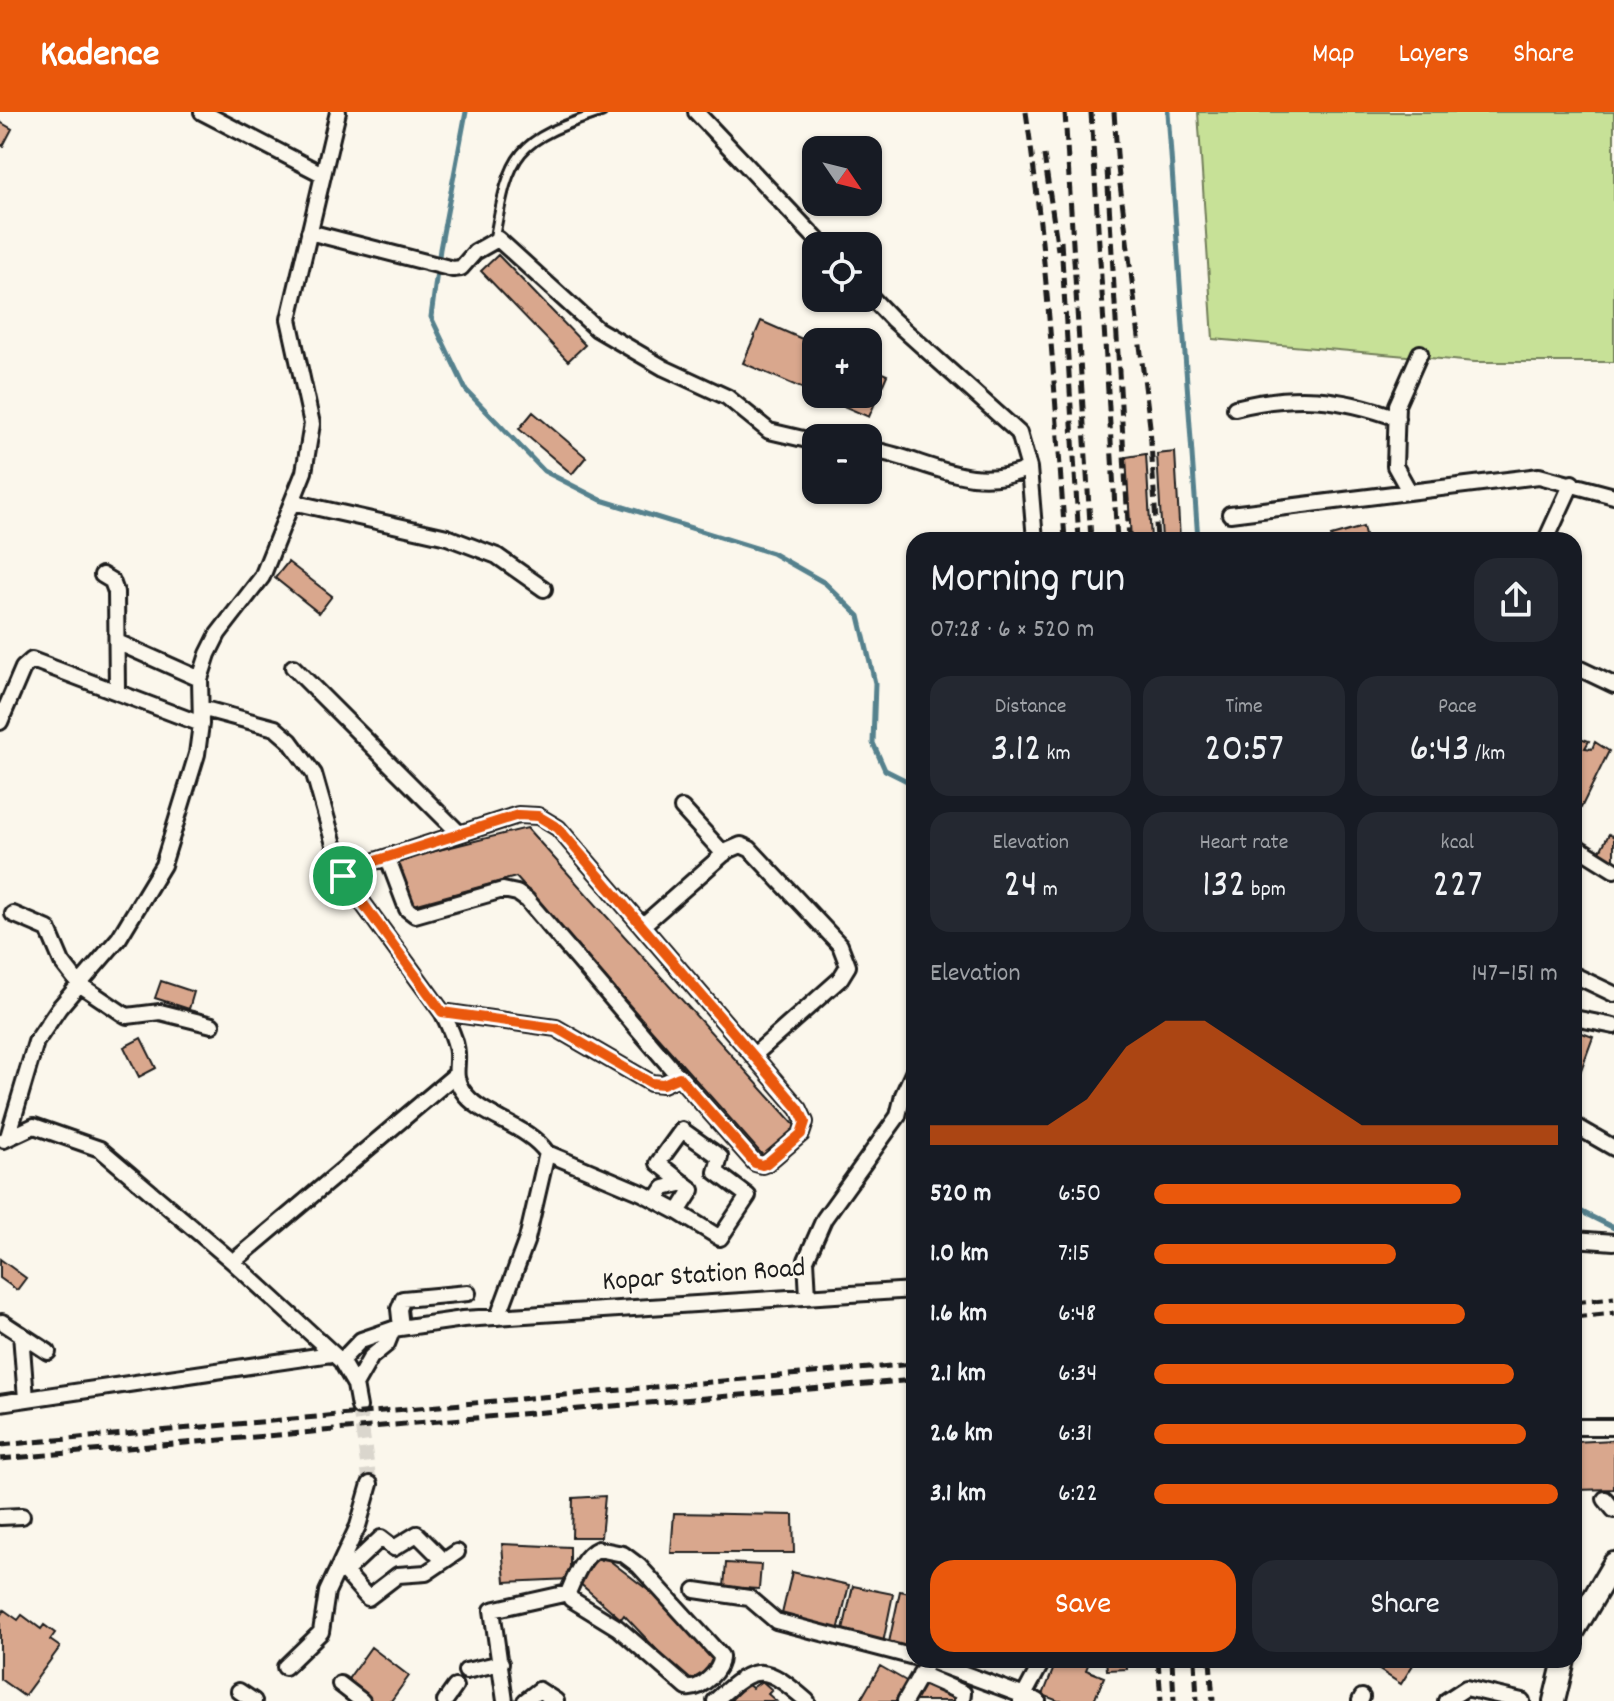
<!DOCTYPE html>
<html lang="en">
<head>
<meta charset="utf-8">
<style>
	body { margin:0; font-family:Dekko,sans-serif; background:#242831; color:#f1f3f6; height:100vh; display:flex; flex-direction:column; font-size:30px; white-space:nowrap }
	* { box-sizing:border-box; margin:0 }
	p { font-size:26px; color:#9ea1a6 }
	.icon { flex:none; width:44px; height:44px; fill:none; stroke:currentColor; stroke-width:2; stroke-linecap:round; stroke-linejoin:round }
	.map { position:relative; flex:1; overflow:hidden }
	.details { position:absolute; left:906px; top:420px; width:676px; height:1136px; display:flex; flex-direction:column; background:#171b24; border-radius:24px; box-shadow:0 2px 6px #0004 }
	.details>* { flex:none }
	.needle { width:52px; rotate:125deg }
	.tools { position:absolute; left:802px; top:24px; display:grid; gap:16px }
	.tools a { display:grid; place-items:center; width:80px; height:80px; border-radius:16px; background:#171b24; box-shadow:0 2px 6px #0004; font-size:40px }
	.pin { position:absolute; display:grid; place-items:center; width:68px; height:68px; color:#fff; margin:-34px; border:4px solid #fff; border-radius:50%; box-shadow:0 2px 8px #0007 }
	.round { display:grid; place-items:center; flex:none; width:84px; height:84px; border-radius:24px; background:#242831 }
	.overview { display:flex; align-items:center; justify-content:space-between; height:136px; padding:0 24px }
	h1 { font-size:44px; font-weight:600; line-height:60px }
	.metrics { display:grid; grid-template-columns:repeat(3,1fr); gap:12px; height:136px; padding:8px 24px }
	.metrics div { display:grid; align-content:center; border-radius:20px; background:#242831; text-align:center }
	.metrics b { font-size:40px; font-weight:600 }
	.metrics small { font-size:22px; font-weight:400 }
	.metrics p { font-size:22px }
	.chart { height:224px; padding:16px 24px }
	.chart p { display:flex; justify-content:space-between }
	.chart svg { width:100%; height:144px; margin-top:8px; fill:#ea580c; opacity:.7 }
	.button { display:flex; gap:16px; margin-top:auto; padding:16px 24px }
	.button a { flex:1; height:92px; border-radius:24px; background:#ea580c; color:#fff; font-size:32px; font-weight:600; line-height:92px; text-align:center }
	.button a+a { background:#242831; color:#f1f3f6 }
	ul { padding:0 24px; list-style:none; font-size:26px }
	li { display:grid; grid-template-columns:128px 96px 1fr; align-items:center; height:60px }
	li i { height:20px; border-radius:10px; background:#ea580c }
	header { display:flex; align-items:center; gap:48px; box-sizing:border-box; height:112px; padding:0 40px; background:#ea580c; color:#fff }
	header strong { font-size:38px }
	nav { display:flex; gap:44px; margin-inline-start:auto; font-size:28px }
	.map>svg:first-child { display:block }
	.green { fill:#c7e197; stroke:#727e5a; stroke-width:2 }
	.lines { fill:none; stroke-linecap:round; stroke-linejoin:round }
	.stream { stroke:#54818d; stroke-width:5 }
	.building { fill:#d9a78d; stroke:#1c1c1c; stroke-width:2 }
	.street-tunnel { stroke:#dad6cd; stroke-width:14; stroke-dasharray:14 7; stroke-linecap:butt }
	.lane-casing { stroke:#1c1c1c; stroke-width:13 }
	.street-casing { stroke:#1c1c1c; stroke-width:20 }
	.secondary-casing { stroke:#1c1c1c; stroke-width:26 }
	.lane { stroke:#fbf7ec; stroke-width:7 }
	.street { stroke:#fbf7ec; stroke-width:14 }
	.secondary { stroke:#fbf7ec; stroke-width:20 }
	.rail { stroke:#1c1c1c; stroke-width:5; stroke-dasharray:12 6; stroke-linecap:butt }
	.route-casing { stroke:#fff; stroke-width:16 }
	.route { stroke:#ea580c; stroke-width:10 }
	.labels { text-anchor:middle; dominant-baseline:central; stroke-width:6; stroke-linejoin:round; paint-order:stroke }
	.street-label { font-size:28px; fill:#1c1c1c; stroke:#fbf7ec }
</style>
</head>
<body>
<header>
<strong>Kadence</strong>
<nav><a>Map</a><a>Layers</a><a>Share</a></nav>
</header>
<div class="map">
<svg width="1614" height="1589" viewBox="0 0 1614 1589">
	<rect width="100%" height="100%" fill="#fbf7ec"/>
	<filter id="ink" filterUnits="userSpaceOnUse"><feTurbulence type="fractalNoise" baseFrequency=".0125" numOctaves="2"/><feDisplacementMap in="SourceGraphic" scale="16" xChannelSelector="R" yChannelSelector="G"/><feConvolveMatrix kernelMatrix="1 2 1 2 8 2 1 2 1" color-interpolation-filters="sRGB"/></filter>
	<g filter="url(#ink)">
		<path class="green" d="M1198 0H1614V250H1475L1213 227Z"/>
		<g class="lines">
			<path class="stream" d="M466 0 440 137 431 205 466 278 544 359 601 388 772 441 825 471 859 504 875 571 873 631 885 658 909 670 914 669
				M1168 0 1198 428
				M1574 1096 1614 1116"/>
		</g>
		<path class="building" d="M0 10 12 17 3 34 0 32Z
			M498 143 585 233 568 249 481 159Z
			M761 209 816 233V282H868V255L887 263 869 305 743 251Z
			M533 300 586 345 572 362 519 317Z
			M1175 340 1180 428H1162L1157 342Z
			M1146 342 1151 428H1131L1126 345Z
			M1363 415 1366 428H1332L1331 424Z
			M288 450 332 484 319 501 275 466Z
			M1574 624 1589 629 1585 636 1592 637 1595 630 1609 639 1581 696 1574 693Z
			M527 716 799 1018 766 1047 516 765 414 793 395 749Z
			M1609 722 1614 725V752L1598 743Z
			M161 869 194 880 189 897 155 886Z
			M1574 918 1593 925 1577 969 1574 968Z
			M141 926 156 956 139 965 124 935Z
			M0 1147 26 1166 17 1178 0 1166Z
			M1614 1328V1377L1574 1378V1330Z
			M605 1384 601 1425H572L573 1386Z
			M674 1401 793 1403 794 1441H671Z
			M502 1432 570 1435V1467L505 1470Z
			M594 1443 601 1448 605 1445 648 1478 652 1475 716 1550 691 1574 624 1503 621 1507 577 1469Z
			M726 1451 761 1453 759 1477 724 1475Z
			M792 1460 849 1473 838 1519 781 1506Z
			M853 1474 893 1482 883 1531 842 1523Z
			M900 1479 914 1482V1540L888 1535Z
			M4 1498 18 1508 22 1503 41 1517 44 1513 55 1521 50 1528 60 1535 24 1584 0 1567V1504Z
			M371 1535 409 1564 391 1589H372L346 1570Z
			M1057 1548H1090L1086 1558 1104 1565 1094 1589H1058L1043 1583Z
			M1106 1548H1126L1127 1557 1107 1558Z
			M1364 1548H1416L1401 1572Z
			M880 1554 908 1570 897 1589H860Z
			M921 1565 958 1588 957 1589H907Z
			M762 1569 772 1578 768 1582 776 1589H730L747 1572 752 1576Z"/>
		<g class="lines">
			<path class="street-tunnel" d="M359 1295 370 1372"/>
			<g class="lane-casing">
				<path id="lane" d="M494 128C510 38 515 29 602 0"/>
			</g>
			<g class="street-casing">
				<path id="street" d="M202 0 322 62
					M696 0 823 134
					M309 120 453 157 461 156 475 140 498 127 597 217 664 256 727 285 769 319 816 330
					M868 182 892 207 1019 321 1029 356C970 383 925 346 868 337
					M1235 296C1294 281 1340 285 1397 306
					M1029 356 1035 428
					M1409 379 1395 354 1397 293 1420 241
					M292 390 447 425 497 444 544 477
					M1230 402 1539 364 1614 384
					M1546 428 1572 371
					M102 463 112 469 116 480 117 578
					M117 530 200 567
					M1574 554 1614 573
					M293 555 459 721
					M201 596 275 616 290 629 314 662 343 764 442 900C448 912 456 927 457 941 458 956 453 964 462 978 480 1006 526 1011 547 1041L527 1127 498 1205
					M0 610 23 556 32 548 201 612
					M682 696 724 742
					M1574 733 1614 758
					M388 747 407 797 415 803 503 778 517 781 527 788 679 965
					M343 764 369 751 518 703 538 704 558 716 799 997 805 1010 801 1022 767 1051 762 1053 755 1051 679 965 663 972 651 971 556 916 442 900
					M13 802 48 817 62 850 79 872 122 901 127 904 160 900 212 913
					M642 814 727 739 741 733 750 737 840 833 848 854 840 867 753 944
					M1574 863 1614 882
					M1574 906 1614 914
					M1574 1013 1614 1036
					M682 1018 720 1045 716 1060 748 1084 720 1126 678 1100 692 1078 658 1051Z
					M8 1025 36 930 59 896 119 826 163 753 197 642 201 612 200 567 208 542 218 522 262 465 304 360 312 312 289 207 338 0
					M4 1028 34 1014 100 1037 233 1150 341 1249 355 1273 359 1295
					M547 1041 642 1081 678 1100
					M656 1088 664 1076 684 1071
					M1574 1127 1614 1130
					M233 1150 455 963
					M808 1184 806 1148 824 1107 898 1004 903 983 914 959
					M2 1210 48 1240
					M401 1215 399 1197 403 1187 468 1181
					M21 1222 26 1287
					M341 1249 361 1228 393 1217 463 1207 914 1178
					M355 1273 371 1245 387 1232 393 1217
					M0 1291 331 1242
					M1574 1315H1614
					M1605 1387 1614 1398
					M0 1405 22 1404
					M598 1437 623 1442 639 1454 721 1544C722 1558 701 1578 687 1576L618 1516 571 1487 568 1481C574 1467 583 1443 598 1437Z
					M444 1449 417 1422 394 1436 381 1426 345 1460 368 1486 398 1463 426 1461 457 1440
					M695 1478 749 1486 776 1509 914 1545
					M927 1548 1038 1589
					M285 1555 321 1520 327 1480 358 1414 370 1372
					M466 1559 501 1551
					M920 1562 963 1581 962 1589
					M340 1572 362 1589
					M239 1579 254 1589
					M445 1589 455 1575
					M505 1589 492 1498 568 1481
					M525 1589 539 1578 556 1589
					M715 1589C757 1549 766 1554 807 1589
					M905 1589 924 1556
					M1021 1589 1043 1548
					M1360 1589 1362 1585
					M1446 1589 1466 1576 1522 1589"/>
			</g>
			<g class="secondary-casing">
				<path id="secondary" d="M1574 1519 1614 1451
					M1554 1589 1564 1548"/>
			</g>
			<use href="#lane" class="lane"/>
			<use href="#street" class="street"/>
			<use href="#secondary" class="secondary"/>
			<path class="rail" d="M1026 0C1047 142 1055 285 1065 428
				M1065 0 1091 428
				M1091 0 1117 428
				M1114 0 1118 56 1150 314 1157 428
				M1044 43 1058 138
				M1107 57 1129 428
				M1061 129 1079 428
				M1574 1190 1614 1186
				M1574 1205 1614 1201
				M0 1333 914 1252
				M0 1347 914 1268
				M1158 1548 1161 1589
				M1172 1548 1174 1589
				M1195 1548 1197 1589
				M1210 1548 1213 1589"/>
		</g>
	</g>
	<g class="lines" filter="url(#ink)">
		<g class="route-casing">
			<path id="route" d="M518 703 538 704 558 716 799 997 805 1010 801 1022 767 1051 762 1053 755 1051 679 965 663 972 651 971 556 916 442 900 343 764 369 751Z"/>
		</g>
		<use href="#route" class="route"/>
	</g>
	<g class="labels">
		<g class="street-label">
			<text transform="translate(704 1165) rotate(-4)">Kopar Station Road</text>
		</g>
	</g>
</svg>
<div class="tools">
<a><svg class="needle" viewBox="-14 -14 28 28"><path d="M0-13l5 13h-10z" fill="#e53935"/><path d="M0 13l5-13h-10z" fill="#9ea1a6"/></svg></a>
<a><svg class="icon" aria-label="locate" viewBox="0 0 24 24"><circle cx="12" cy="12" r="6"/><path d="M12 2v4M12 18v4M2 12h4M18 12h4"/></svg></a>
<a>+</a>
<a>−</a>
</div>
<div class="pin" style="left:343px;top:764px;background:#1e9e55"><svg class="icon" aria-label="arrive" viewBox="0 0 24 24"><path d="M6 21V4h12l-3 4 3 4H6"/></svg></div>
<section class="details">
<div class="overview"><div><h1>Morning run</h1><p>07:28 · 6 × 520 m</p></div><a class="round"><svg class="icon" aria-label="share" viewBox="0 0 24 24"><path d="M12 15V3M7 8l5-5 5 5M5 13v7h14v-7"/></svg></a></div>
<div class="metrics">
<div><p>Distance</p><b>3.12<small> km</small></b></div>
<div><p>Time</p><b>20:57</b></div>
<div><p>Pace</p><b>6:43<small> /km</small></b></div>
</div>
<div class="metrics">
<div><p>Elevation</p><b>24<small> m</small></b></div>
<div><p>Heart rate</p><b>132<small> bpm</small></b></div>
<div><p>kcal</p><b>227</b></div>
</div>
<div class="chart"><p><span>Elevation</span>147–151 m</p>
<svg viewBox="0 0 160 44" preserveAspectRatio="none"><path d="M0 44V38L10 38L20 38L30 38L40 30L50 14L60 6L70 6L80 14L90 22L100 30L110 38L120 38L130 38L140 38L150 38L160 38V44z"/></svg>
</div>
<ul>
<li><b>520 m</b>6:50<i style="width:76%"></i></li>
<li><b>1.0 km</b>7:15<i style="width:60%"></i></li>
<li><b>1.6 km</b>6:48<i style="width:77%"></i></li>
<li><b>2.1 km</b>6:34<i style="width:89%"></i></li>
<li><b>2.6 km</b>6:31<i style="width:92%"></i></li>
<li><b>3.1 km</b>6:22<i style="width:100%"></i></li>
</ul>
<div class="button"><a>Save</a><a>Share</a></div>
</section>
</div>
</body>
</html>
